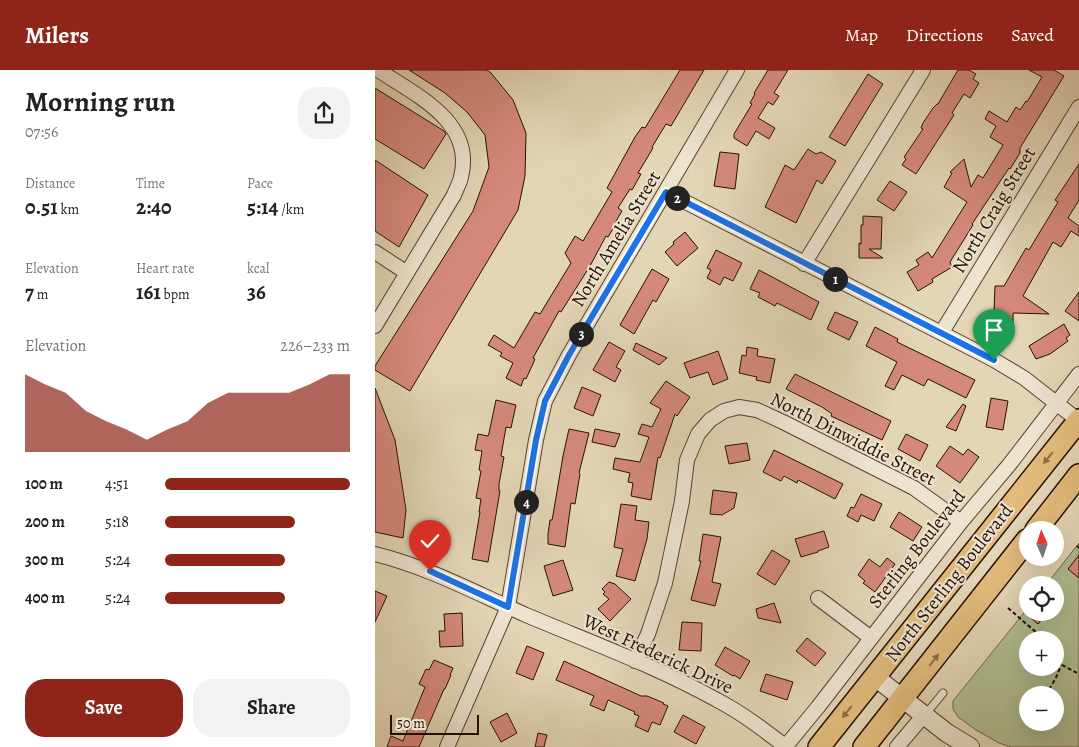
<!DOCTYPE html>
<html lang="en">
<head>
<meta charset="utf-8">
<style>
	body { margin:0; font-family:Alegreya,serif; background:#f2f2f2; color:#222; height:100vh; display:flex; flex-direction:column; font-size:19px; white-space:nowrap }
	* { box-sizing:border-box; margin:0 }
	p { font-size:16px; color:#767676 }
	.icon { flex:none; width:28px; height:28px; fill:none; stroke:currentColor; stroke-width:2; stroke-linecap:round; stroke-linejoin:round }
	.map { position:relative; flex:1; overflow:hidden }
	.side { display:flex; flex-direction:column; background:#fff; width:375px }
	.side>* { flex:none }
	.needle { width:32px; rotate:357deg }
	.buttons { position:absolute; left:644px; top:451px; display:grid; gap:10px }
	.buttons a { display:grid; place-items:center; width:45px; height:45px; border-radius:50%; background:#fff; box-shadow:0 5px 20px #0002; font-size:25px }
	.scale { position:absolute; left:15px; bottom:12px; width:89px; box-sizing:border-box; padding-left:5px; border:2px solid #261005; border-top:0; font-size:14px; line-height:18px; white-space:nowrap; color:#261005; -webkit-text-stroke:4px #ede4d0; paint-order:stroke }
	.pin { position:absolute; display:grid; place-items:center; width:42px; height:42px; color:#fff; margin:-51px -21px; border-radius:50% 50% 50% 0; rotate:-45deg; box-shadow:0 0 5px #0007 }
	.pin .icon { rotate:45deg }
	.km { position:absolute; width:25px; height:25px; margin:-12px; border-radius:50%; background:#222; color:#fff; font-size:14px; line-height:25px; text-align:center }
	.round { display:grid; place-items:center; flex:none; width:52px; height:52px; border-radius:20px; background:#f2f2f2 }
	.head { display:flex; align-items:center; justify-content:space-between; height:85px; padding:0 25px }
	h1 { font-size:28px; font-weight:700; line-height:38px }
	.stats { display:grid; grid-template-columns:repeat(3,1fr); gap:8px; height:85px; padding:5px 25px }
	.stats div { display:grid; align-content:center }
	.stats b { font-size:21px; font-weight:700 }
	.stats small { font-size:14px; font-weight:400 }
	.stats p { font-size:14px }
	.chart { height:140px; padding:10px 25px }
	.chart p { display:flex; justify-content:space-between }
	.chart svg { width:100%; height:90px; margin-top:5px; fill:#8f2418; opacity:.7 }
	.action { display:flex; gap:10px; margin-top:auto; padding:10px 25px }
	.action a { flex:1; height:58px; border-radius:20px; background:#8f2418; color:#fff; font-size:20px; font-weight:700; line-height:58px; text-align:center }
	.action a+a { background:#f2f2f2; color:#222 }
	ul { padding:0 25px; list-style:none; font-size:16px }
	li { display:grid; grid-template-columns:80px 60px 1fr; align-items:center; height:38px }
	li i { height:12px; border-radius:6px; background:#8f2418 }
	header { display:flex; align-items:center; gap:30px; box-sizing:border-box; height:70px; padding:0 25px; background:#8f2418; color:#fff }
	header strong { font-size:24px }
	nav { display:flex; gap:28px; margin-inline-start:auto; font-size:18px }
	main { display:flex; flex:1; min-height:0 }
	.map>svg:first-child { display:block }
	.green { fill:#b0be91; stroke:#6b674b; fill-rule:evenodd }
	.building { fill:#d5897d; stroke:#261005 }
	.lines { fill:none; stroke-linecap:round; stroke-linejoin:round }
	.service-casing { stroke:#554232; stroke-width:9 }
	.minor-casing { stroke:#554232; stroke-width:16 }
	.tertiary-casing { stroke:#554232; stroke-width:20 }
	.primary-casing { stroke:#261005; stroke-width:24 }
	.path { stroke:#261005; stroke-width:2; stroke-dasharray:4 2.5; stroke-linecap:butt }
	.service { stroke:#ede4d0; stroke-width:7 }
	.minor { stroke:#ede4d0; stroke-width:14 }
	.tertiary { stroke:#ede4d0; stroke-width:18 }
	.primary { stroke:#e2bb7c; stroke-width:21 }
	.oneway { fill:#8d6e46 }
	.route-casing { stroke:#fff; stroke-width:10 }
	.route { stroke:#1a73e8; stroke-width:6 }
	.labels { text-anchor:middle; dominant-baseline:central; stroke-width:4; stroke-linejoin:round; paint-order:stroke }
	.street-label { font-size:19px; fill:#261005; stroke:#ede4d0 }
</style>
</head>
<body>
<header>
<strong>Milers</strong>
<nav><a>Map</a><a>Directions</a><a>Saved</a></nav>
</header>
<main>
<section class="side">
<div class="head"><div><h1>Morning run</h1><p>07:56</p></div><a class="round"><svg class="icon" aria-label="share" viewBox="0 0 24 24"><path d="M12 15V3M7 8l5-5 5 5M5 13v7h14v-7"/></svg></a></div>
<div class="stats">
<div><p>Distance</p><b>0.51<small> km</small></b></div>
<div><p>Time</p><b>2:40</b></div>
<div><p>Pace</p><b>5:14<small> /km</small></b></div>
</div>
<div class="stats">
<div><p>Elevation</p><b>7<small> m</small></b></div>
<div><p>Heart rate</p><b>161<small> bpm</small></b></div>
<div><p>kcal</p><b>36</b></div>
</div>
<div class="chart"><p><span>Elevation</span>226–233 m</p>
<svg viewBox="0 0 160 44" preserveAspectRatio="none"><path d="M0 44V6L10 11L20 15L30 24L40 29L50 33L60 38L70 33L80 29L90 20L100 15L110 15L120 15L130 15L140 11L150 6L160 6V44z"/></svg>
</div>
<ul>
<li><b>100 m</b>4:51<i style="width:100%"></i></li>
<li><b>200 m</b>5:18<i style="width:70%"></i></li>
<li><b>300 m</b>5:24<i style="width:65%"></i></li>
<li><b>400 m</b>5:24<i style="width:65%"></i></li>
</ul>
<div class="action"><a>Save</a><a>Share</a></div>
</section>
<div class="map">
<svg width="704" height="677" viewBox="0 0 704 677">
	<rect width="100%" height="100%" fill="#e3d6b7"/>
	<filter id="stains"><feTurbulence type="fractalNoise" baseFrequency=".004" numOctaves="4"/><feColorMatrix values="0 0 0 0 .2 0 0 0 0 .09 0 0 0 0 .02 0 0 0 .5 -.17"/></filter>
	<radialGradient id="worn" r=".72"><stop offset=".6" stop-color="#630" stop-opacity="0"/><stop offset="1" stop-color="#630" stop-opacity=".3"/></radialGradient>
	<path class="green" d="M704 473V677H636L624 673 601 660 583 647 578 639V631L652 539V542H680V515H671ZM652 570H680V598H652ZM652 625H680V652H652Z"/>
	<path class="building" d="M34 0H112L116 3 138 30 151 63 150 106 143 140 35 321 0 300V296L98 141 114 97 110 65 92 42 70 23Z
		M305 0H329L296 56 291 54 277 77 278 78 263 103 266 104 257 120 255 119 243 138 247 141 241 151 242 152 233 167 231 166 215 196 186 242 184 241 158 288 160 289 157 296 151 309 149 308 146 316 131 308 138 293 125 286 127 283 113 275 119 265 139 278 160 242 165 244 196 193 190 183 200 166 208 171 237 122 232 118 260 67 267 57 270 58Z
		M393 0H413L399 23 404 26 398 35 393 32 383 48 400 58 394 69 381 61 372 76 359 68V64L377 34 375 33 380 24 379 23Z
		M583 0H594L601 4 598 9 604 13 595 28 589 24 577 43 579 45 541 104 527 95 531 89 529 87 548 59 546 58 548 53 558 38 562 34H563Z
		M654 0H679L689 6 645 78V83L635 99 634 98 597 154 598 155 575 192 577 197 557 209 558 212 543 221 532 202 544 195 541 190 553 182 557 188 592 132 569 117 577 103 575 102 589 89 596 117 603 105 608 108 628 75 615 67 621 56 610 49 614 41 632 52 641 37 645 40 651 31 652 32 667 7Z
		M493 4 508 14 470 76 454 67Z
		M0 18 69 61 71 64 49 99 0 69Z
		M433 79 441 84 446 82 461 91 447 114 442 110 421 153 390 137 410 95 419 100Z
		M345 82 364 84 360 119 339 116Z
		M0 90 53 125 24 177 0 161Z
		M704 94V130L693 148 704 156V166L696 161 686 177 678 172 648 226 674 244 638 243V257H617V241H619L620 216H629L651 178 654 180 683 132 680 130Z
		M515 111 532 122 519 141 502 130Z
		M488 146 507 147 506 179H494L508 188H484V173L486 174V155H488Z
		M310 162 323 178 302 196 290 182 299 174 298 172Z
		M341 180 367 193 358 211 349 207 345 215 332 208 336 200 332 198Z
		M277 199 294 209 281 232 278 230 259 264 245 255Z
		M384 200 444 232 436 250 402 233 400 236 383 227 385 223 375 219Z
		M704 222V251L690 241Z
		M460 242 483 252 474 270 452 259Z
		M689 254 695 265 691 268 693 271 675 284 661 289 654 276Z
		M500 257 523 269 522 272 600 310 591 328 553 309 549 316 527 305 519 320 510 316 522 292 491 276Z
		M234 272 250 281 241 297 246 300 240 312 218 300Z
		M261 273 292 288 284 295 258 280Z
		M372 277 383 279 382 286 400 289 395 313 381 310 382 307 364 303 367 285 371 286Z
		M343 281 353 309 338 315 333 302 315 308 309 293Z
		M420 304 516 351 507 370 456 346 457 344 447 337 411 319Z
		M291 311 315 327 302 346 300 344 285 388 283 387 276 430 256 426 258 413 253 412 255 403 238 399 240 388 265 392 274 367 263 364 267 354 277 357 286 339 275 333Z
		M207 317 226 325 218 346 199 338Z
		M0 318 20 370 31 440 28 468 0 462Z
		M616 328 633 331 628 360 611 357Z
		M121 330 141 335 136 358 131 357 126 386 129 387 124 414V421H125L113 492 97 489 105 442H104L106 429 101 428 106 401 104 400 107 381 100 380 103 364 113 366 114 363Z
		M588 334 591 336 581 361 571 357Z
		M194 359 214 363 204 403 205 404 200 434 196 433 190 477 173 474V464L175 450H177L178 445 188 386Z
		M220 359 245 364 240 377 217 372Z
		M531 364 553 375 545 391 523 379Z
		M372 373 375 390 354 394 350 376Z
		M575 376 588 385 593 379 604 387 585 413 561 396Z
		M399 380 468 414 460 429 423 410 422 413 409 406 406 411 388 402Z
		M338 420 362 423 359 438 347 445 335 444Z
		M486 424 507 434 499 451 486 445 483 452 472 446 476 437 479 438Z
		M246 434 262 436 260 450 274 452 272 469 260 511 241 506 248 479 239 477Z
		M524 442 547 457 538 471 515 457Z
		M449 461 454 477 443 481V482L426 487 420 469Z
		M328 464 346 467 337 512 346 514 340 536 316 530 326 491H324Z
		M397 480 415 491 400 515 382 504Z
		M704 485V508L693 499Z
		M512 488 520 494 500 522 488 513 490 511 483 505 494 489 505 497Z
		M188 490 198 520 178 526 169 496Z
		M234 512 240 514 256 529 235 551 223 539 234 529 228 524 230 522 227 519Z
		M0 521 12 526 0 552Z
		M399 533 406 553 383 548 381 539Z
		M649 542H672L663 554Z
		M87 543 88 576 65 577 64 561H70L69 544Z
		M307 552 327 553 326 581 304 580Z
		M432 568 451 583 440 596 421 581Z
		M152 576 169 583 158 610 141 603Z
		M350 577 375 591 365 609 359 605 358 606 340 595Z
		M59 590 78 598 75 605H76L70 619H69L44 677H12L16 666 28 671 50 617 44 614 51 599 54 600Z
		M189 591 266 626H272L289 633 288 634 293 636 285 655 277 652 273 662 260 656 264 646 259 644 260 642 233 630 229 641 215 635 219 626 181 610Z
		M391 604 418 612 412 630 385 621Z
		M132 643 142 663 126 672 115 652Z
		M308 645 330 657 321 674 299 662Z
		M163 663 172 665 169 677H160Z"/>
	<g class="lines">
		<g class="service-casing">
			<path id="service" d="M550 645 568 623"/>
		</g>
		<g class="minor-casing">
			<path id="minor" d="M291 122 619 290 649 308 704 351
				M0 182 32 203
				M429 194 548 0
				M0 256 79 125C81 119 85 113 86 107 100 52 41 25 3 0
				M567 262 704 37
				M0 484C53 497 101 523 151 545 215 572 281 596 342 630 367 643 389 660 411 677
				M443 528 496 568
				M260 591 273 564 290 513 307 431 312 390 323 364 335 350 349 341 364 337 382 340 408 352 539 418 586 452
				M72 677 133 537 161 370 170 331 194 285 362 0
				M410 677 443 637 586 452 634 395 704 304
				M522 677 549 645"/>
		</g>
		<g class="tertiary-casing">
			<path id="tertiary" d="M500 607 572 663 595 677"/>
		</g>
		<g class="primary-casing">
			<path id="primary" d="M661 460 704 405
				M444 677 704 350
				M489 677 652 470"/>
		</g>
		<path class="path" d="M702 476 704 478
			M633 538 670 570
			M687 595 704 604
			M671 625C678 611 694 593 680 580"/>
		<use href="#service" class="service"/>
		<use href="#minor" class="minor"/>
		<use href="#tertiary" class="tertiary"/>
		<use href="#primary" class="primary"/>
	</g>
	<defs><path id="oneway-solid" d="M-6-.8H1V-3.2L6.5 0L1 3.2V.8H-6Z" transform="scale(1.25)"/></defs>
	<g class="oneway">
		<use href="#oneway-solid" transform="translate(673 388) rotate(129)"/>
		<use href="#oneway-solid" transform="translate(559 590) rotate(-52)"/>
		<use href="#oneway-solid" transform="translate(472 642) rotate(129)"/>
	</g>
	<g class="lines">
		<g class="route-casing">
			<path id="route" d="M55 501 133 537 161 370 170 331 194 285 291 122 619 290"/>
		</g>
		<use href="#route" class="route"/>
	</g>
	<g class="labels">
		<g class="street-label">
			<text transform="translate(619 140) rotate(-59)">North Craig Street</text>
			<text transform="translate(241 169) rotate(-59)">North Amelia Street</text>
			<text transform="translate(478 369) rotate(27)">North Dinwiddie Street</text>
			<text transform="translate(542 479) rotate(-52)">Sterling Boulevard</text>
			<text transform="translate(574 513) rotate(-52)">North Sterling Boulevard</text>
			<text transform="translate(283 584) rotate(25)">West Frederick Drive</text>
		</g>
	</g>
	<rect width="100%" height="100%" filter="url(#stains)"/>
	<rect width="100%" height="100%" fill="url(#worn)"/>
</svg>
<div class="buttons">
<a><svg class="needle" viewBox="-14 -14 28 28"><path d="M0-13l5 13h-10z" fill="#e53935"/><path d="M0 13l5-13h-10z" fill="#767676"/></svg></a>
<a><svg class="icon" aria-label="locate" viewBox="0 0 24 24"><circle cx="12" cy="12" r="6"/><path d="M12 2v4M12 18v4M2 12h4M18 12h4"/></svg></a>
<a>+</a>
<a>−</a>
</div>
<div class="scale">50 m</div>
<div class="pin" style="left:619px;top:290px;background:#1e9e55"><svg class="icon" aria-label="arrive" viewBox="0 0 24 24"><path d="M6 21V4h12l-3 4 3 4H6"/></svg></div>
<div class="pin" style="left:55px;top:501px;background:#d93025"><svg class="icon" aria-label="check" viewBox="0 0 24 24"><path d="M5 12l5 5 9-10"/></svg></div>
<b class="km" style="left:460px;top:209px">1</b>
<b class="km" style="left:302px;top:128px">2</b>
<b class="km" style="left:206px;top:264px">3</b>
<b class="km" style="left:151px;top:432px">4</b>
</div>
</main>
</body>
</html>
